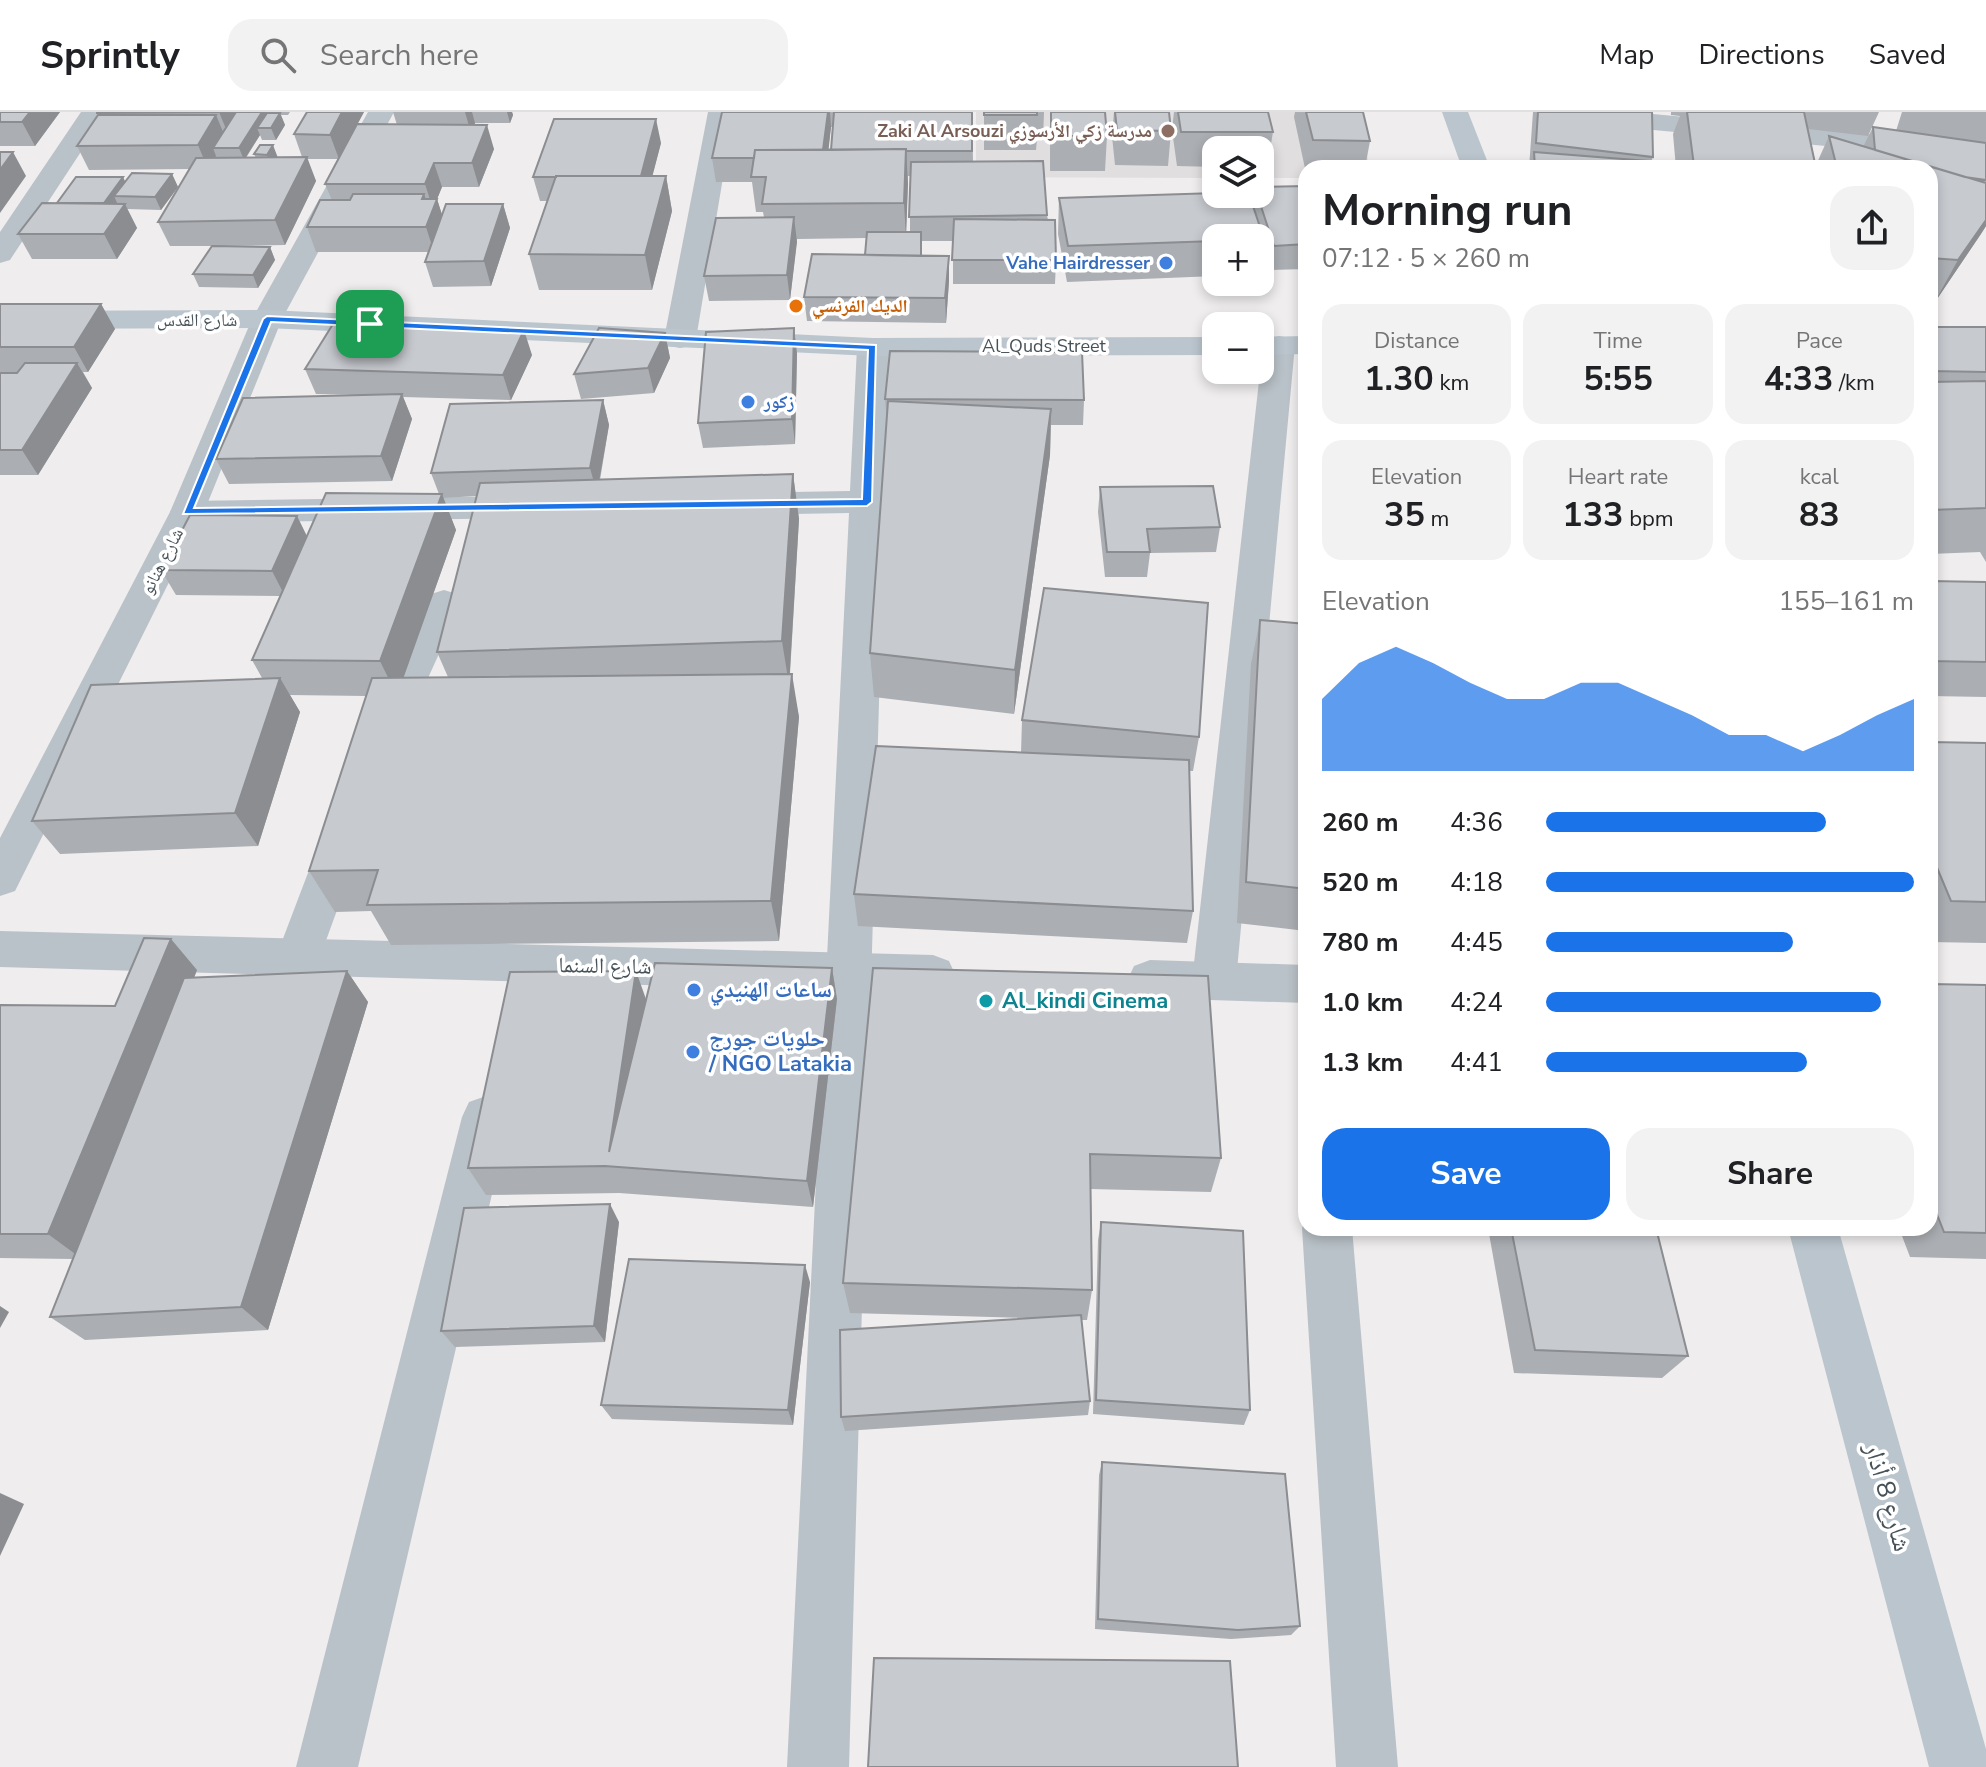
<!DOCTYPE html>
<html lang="en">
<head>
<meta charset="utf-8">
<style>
	body { margin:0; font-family:"Nunito Sans","Noto Naskh Arabic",sans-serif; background:#f2f2f2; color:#202124; height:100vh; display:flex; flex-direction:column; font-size:30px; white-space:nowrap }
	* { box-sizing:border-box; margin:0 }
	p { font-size:26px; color:#757577 }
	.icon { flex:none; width:44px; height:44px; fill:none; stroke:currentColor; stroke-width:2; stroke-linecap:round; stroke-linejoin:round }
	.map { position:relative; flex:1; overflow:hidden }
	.side { position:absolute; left:1298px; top:48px; width:640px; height:1076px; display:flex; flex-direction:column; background:#fff; border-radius:24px; box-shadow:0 4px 12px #0003 }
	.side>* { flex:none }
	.buttons { position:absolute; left:1202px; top:24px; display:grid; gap:16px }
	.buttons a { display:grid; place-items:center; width:72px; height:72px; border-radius:16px; background:#fff; box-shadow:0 4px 12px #0003; font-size:40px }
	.pin { position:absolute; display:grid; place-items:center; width:68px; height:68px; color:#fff; margin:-34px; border-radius:16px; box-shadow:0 4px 12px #0006 }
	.round { display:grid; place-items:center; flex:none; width:84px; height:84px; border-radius:24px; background:#f2f2f2 }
	.overview { display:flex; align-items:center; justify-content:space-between; height:136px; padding:0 24px }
	h1 { font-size:44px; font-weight:700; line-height:60px }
	.metrics { display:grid; grid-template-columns:repeat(3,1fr); gap:12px; height:136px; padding:8px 24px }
	.metrics div { display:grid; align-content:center; border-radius:20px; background:#f2f2f2; text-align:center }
	.metrics b { font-size:34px; font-weight:700 }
	.metrics small { font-size:22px; font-weight:400 }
	.metrics p { font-size:22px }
	.chart { height:224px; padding:16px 24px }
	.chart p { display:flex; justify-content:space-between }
	.chart svg { width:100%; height:144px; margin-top:8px; fill:#1a73e8; opacity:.7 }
	.button { display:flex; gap:16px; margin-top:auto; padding:16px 24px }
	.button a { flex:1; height:92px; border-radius:24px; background:#1a73e8; color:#fff; font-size:32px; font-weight:700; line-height:92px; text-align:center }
	.button a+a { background:#f2f2f2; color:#202124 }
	ul { padding:0 24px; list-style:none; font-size:26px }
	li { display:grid; grid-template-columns:128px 96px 1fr; align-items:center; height:60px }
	li i { height:20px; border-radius:10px; background:#1a73e8 }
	header { display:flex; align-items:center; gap:48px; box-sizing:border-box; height:112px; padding:0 40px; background:#fff; border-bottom:2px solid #e0e0e0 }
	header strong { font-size:38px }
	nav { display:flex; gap:44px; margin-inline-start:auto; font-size:28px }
	.search { width:560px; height:72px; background:#f2f2f2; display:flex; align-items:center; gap:20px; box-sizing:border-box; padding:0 28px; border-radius:24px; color:#757577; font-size:30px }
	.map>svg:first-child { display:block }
	.education { fill:#e0dede }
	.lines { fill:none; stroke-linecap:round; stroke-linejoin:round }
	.minor { fill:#b9c2c8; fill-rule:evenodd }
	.tertiary { fill:#b9c2c8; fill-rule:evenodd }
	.secondary { fill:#bac5cd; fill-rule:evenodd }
	.wall { fill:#abaeb2; fill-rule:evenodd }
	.shaded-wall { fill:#8b8d91 }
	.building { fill:#c7cacf; stroke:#8b8d91; stroke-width:2 }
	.route { fill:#1a73e8; stroke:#fff; stroke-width:2; fill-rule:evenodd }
	.education-dot { fill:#8d6e63; stroke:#fff; stroke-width:3 }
	.shop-dot { fill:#3f7fe0; stroke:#fff; stroke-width:3 }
	.food-dot { fill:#e8710a; stroke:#fff; stroke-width:3 }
	.culture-dot { fill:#0f9aa8; stroke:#fff; stroke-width:3 }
	.labels { text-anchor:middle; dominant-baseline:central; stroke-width:7; stroke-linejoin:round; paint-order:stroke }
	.far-education-label { font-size:18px; font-weight:bold; fill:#785e54; stroke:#fff; text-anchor:end }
	.far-shop-label { font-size:18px; font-weight:bold; fill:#366cbe; stroke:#fff; text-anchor:end }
	.far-food-label { font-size:18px; font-weight:bold; fill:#c56008; stroke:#fff; text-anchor:start }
	.far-street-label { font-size:18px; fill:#475258; stroke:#fff }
	.street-label { font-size:22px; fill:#475258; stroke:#fff }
	.shop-label { font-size:22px; font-weight:bold; fill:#366cbe; stroke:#fff; text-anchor:start }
	.culture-label { font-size:22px; font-weight:bold; fill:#0d838f; stroke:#fff; text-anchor:start }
	.near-street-label { font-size:26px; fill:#475258; stroke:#fff }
</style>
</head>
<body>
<header>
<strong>Sprintly</strong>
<div class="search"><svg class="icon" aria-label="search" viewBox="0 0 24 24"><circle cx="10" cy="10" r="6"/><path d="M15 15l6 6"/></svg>Search here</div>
<nav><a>Map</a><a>Directions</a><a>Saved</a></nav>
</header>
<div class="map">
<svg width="1986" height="1655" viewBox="0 0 1986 1655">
	<rect width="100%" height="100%" fill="#efeded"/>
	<path class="education" d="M976 0H1356L1370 56H1306V66H1260V38H1216V66L976 65Z"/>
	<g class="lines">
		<path class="minor" d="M81 0H107L10 148 0 151V120Z
			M708 0H734L696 227 691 234 680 236 669 234 664 227Z
			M1533 0H1631L1986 33V49L1546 8 1537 6Z
			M1279 224 1290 226 1295 233 1236 869 1230 882 1214 888 1198 882 1192 869 1263 233 1268 226Z
			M873 226 884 228 889 235 849 1655H787L849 401 737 403 725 400 720 392 725 384 737 381 850 379 857 235 862 228Z
			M533 384 545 387 550 395 545 403 533 406 187 411 175 408 170 400 175 392 187 389Z
			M444 478 457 482 462 491 404 619 398 629 384 634 370 629 364 619 426 491 431 482Z
			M343 708 358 713 364 724 320 845 314 858 298 863 282 858 276 845 322 724 328 713Z
			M486 984 503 990 510 1005 358 1655H296L462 1005 469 990Z
			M1306 1107V1116H1352L1398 1655H1336L1302 1116Z"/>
		<path class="tertiary" d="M368 0H394L282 207 204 400 21 767 15 779 0 784V726L170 400 252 207Z
			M0 819 933 843 949 849 955 862 949 875 933 881 0 855Z
			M1150 848 1306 853V891L1150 886 1134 880 1128 867 1134 854Z"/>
		<path class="secondary" d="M1442 0H1468L1490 56H1462Z
			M267 198 873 226 1216 225V243L873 244 267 216 0 217V199Z
			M1306 224V242L1260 243V225Z
			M1788 1116H1838L1986 1637V1655H1929Z"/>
	</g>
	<path class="wall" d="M0 0H60L35 34H0Z
		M97 0H290L288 3H281L285 13 276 28H262L260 23 246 46H256L254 42 260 33 277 45H302L294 22 364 0 357 12 397 13 393 0H512L513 3 510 11H475V13L494 37 479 75H442L437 87 442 103 503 92 510 116 491 174 433 175 425 150 428 140H316L307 115 332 88 325 72 339 47H307L316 69 285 133 218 134 270 135 275 148 258 176 199 175 193 162 212 134H170L158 110 189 57 89 58 77 34 98 3Z
		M722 0H972L973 50 1047 103 1056 148 1055 172H953V129H922V144L949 169 946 211 807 209 804 185 865 143 866 126 797 127 790 188 709 189 704 164 764 105 763 100H756L752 70H716L712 46ZM831 15H833L831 38H828ZM908 64H910V120H906Z
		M984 0H1044L1043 27H1037L1036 38H984Z
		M1050 0H1105L1107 24 1105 59H1050Z
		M1114 0H1169L1171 19 1168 54 1115 53 1112 24Z
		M1174 0H1268L1273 20 1267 55H1260V38H1216V55L1177 54 1172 18Z
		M1295 0H1363L1370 29 1365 56H1306V61L1294 5Z
		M1533 0H1652L1653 45 1651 50 1674 56H1529Z
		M1671 0H1879L1868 24 1808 17 1816 53 1829 24 1863 35 1873 15 1896 19 1902 0H1986V114L1933 193H1930V56H1676L1673 22 1680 4 1671 3Z
		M661 31 652 64H666L672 99 652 178H539L529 142 547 89H540L533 65Z
		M172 62 178 75 161 98 127 97 137 116 117 147H32L18 122 123 65 125 70Z
		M1306 74V157L1270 158 1263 136 1260 152V126H1216V164L1067 170 1058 122 1059 86 1252 92 1253 82H1260Z
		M0 192H101L115 217 88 260H83L92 276 38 363H0V261H17L18 260H0Z
		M1930 215H1986V450L1980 440 1930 442Z
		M665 221 670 246 654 281 581 287 574 262Z
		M797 241 795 332 703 336 698 311Z
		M532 243 511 288 403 285 412 307 392 369 229 372 216 347 363 283 316 282 305 257Z
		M885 287 1084 288 1083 313H1051L1050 343 1014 602 874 585 870 541 887 310Z
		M603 288 609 313 600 368 793 362 799 407 790 562 799 605 779 829 391 833 371 799 335 800 309 759 366 584 290 583 300 600 258 734 60 742 32 709 262 566 252 548 280 484 176 483 161 458 297 404 307 424 439 382 431 361ZM477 384 437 540 448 565 403 566 456 418 443 386Z
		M1100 375 1220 415 1216 440 1150 441 1147 465H1105L1098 400Z
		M1930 469 1986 470V585L1930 584Z
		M1260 508 1306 512V819L1237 811 1251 552Z
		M1022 608 1199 625 1193 659H1189L1193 799 1187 831 858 814 854 782 1021 641Z
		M1930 630 1986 631V831L1930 830Z
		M832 856 837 887 813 1095 619 1081 486 1083 468 1056 646 888Z
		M873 856 1221 1046 1211 1080 1091 1077 1092 1178 1087 1208H1081L1090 1289 1088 1303 845 1319 841 1305 1028 1206 850 1201 843 1171Z
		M197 858 194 866 347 859 368 890 268 1218 85 1228 50 1205 73 1147 0 1146V893L115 894Z
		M1930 872 1986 873V1147L1910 1145 1899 1116H1930Z
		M619 1110 605 1230 455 1235 441 1219Z
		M1101 1110 1250 1298 1244 1313 1093 1302 1098 1128Z
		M1488 1116H1656L1688 1244 1662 1266 1514 1261Z
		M810 1170 793 1313 612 1307 601 1293Z
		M1102 1350 1300 1514 1291 1523 1231 1527 1095 1517 1099 1363Z"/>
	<path class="shaded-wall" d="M30 0H60L35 34 22 10Z
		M219 0H244L229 24Z
		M262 0H269L257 16 260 23 244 48 239 36Z
		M342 0H364L339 47 330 23Z
		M465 0H472L475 11 471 21Z
		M507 0H512L513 3 510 11Z
		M828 0H830L831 15 825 70 822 46Z
		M280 1 285 13 276 28 271 16Z
		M216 3 226 27 213 36 216 44 208 57 198 33Z
		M656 7 661 31 646 89 641 65Z
		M487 13 494 37 479 75 472 51Z
		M273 33 278 46 272 55 267 43Z
		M906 37 908 72 906 126 904 91Z
		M13 40 26 64 0 101V58Z
		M307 45 316 69 285 133 275 108Z
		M434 51 442 75 433 97 425 72Z
		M172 62 178 75 161 98 155 85Z
		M666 64 672 99 652 178 645 143Z
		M123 65 129 78 114 84 118 93 102 95Z
		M424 82 431 102 437 87 445 112 434 140 426 115 422 87Z
		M125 92 137 116 117 147 104 122Z
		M503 92 510 116 491 174 484 149Z
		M794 105 797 130 790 188 787 163Z
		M1986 108V114L1981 122 1933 193 1958 148Z
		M270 135 275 148 258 176 253 163Z
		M949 144V169L946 211 945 186Z
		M101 192 115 217 88 260 74 235Z
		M794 216 797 241 795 332 792 307Z
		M524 218 532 243 511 288 503 263Z
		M665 221 670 246 654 281 648 256Z
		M77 251 92 276 38 363 22 338Z
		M402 282 412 307 392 369 381 344Z
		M603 288 609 313 597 381 590 356Z
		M1051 297 1050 343 1014 602 1015 558Z
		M793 362 799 407 789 573 782 529Z
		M442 382 456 418 397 584 380 549Z
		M297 404 309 429 285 484 272 459Z
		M792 562 799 605 779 829 771 789Z
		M280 566 300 600 258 734 235 701Z
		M171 827 197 858 82 1147 48 1122Z
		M832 856 837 887 813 1095 807 1069Z
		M347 859 368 890 268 1218 241 1195Z
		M636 859 647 890 609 1040Z
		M610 1092 619 1110 605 1230 594 1214Z
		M805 1153 810 1170 793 1313 788 1298Z
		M0 1194 9 1200 0 1216Z
		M0 1381 24 1392 0 1444Z"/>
	<path class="building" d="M0 0H30L22 10H0Z
		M97 0H219L97 1Z
		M236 0H262L239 36H213Z
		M307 0H342L330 23 294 22Z
		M722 0H828L823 38H755L754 46H712Z
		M834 0H972V39H906V37L831 38Z
		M984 0H1037V3H984Z
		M1051 0H1105L1107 24H1051Z
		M1115 0H1169L1171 19 1117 18Z
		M1178 0H1268L1273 20H1181Z
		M1306 0H1363L1370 29 1313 28Z
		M1538 0H1652L1653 45 1536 31Z
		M1687 0H1804L1816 56H1717L1694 54Z
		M267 1H280L271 16H257Z
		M98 3H216L198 33 77 34Z
		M554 7H656L641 64H556V65H533Z
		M357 12 487 13 472 51H434L425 72H325Z
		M1873 15 1986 31V68L1965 65 1875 38Z
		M1829 24 1986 71V108L1958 148 1930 146V56H1837Z
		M260 33H273L267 43 254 42Z
		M906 37 904 91 762 92 766 65H751L755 38Z
		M0 40H13L0 58Z
		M1534 40 1673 51 1674 56H1535Z
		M307 45 275 108 158 110 196 46Z
		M1043 49 1047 103 909 105 911 50Z
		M132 61 172 62 155 85 114 84Z
		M556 64H666L645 143 529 142Z
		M76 65H123L104 91H57Z
		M1306 74V132L1274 134 1257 82H1260V75Z
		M1216 81V82H1249L1264 127H1260V126H1216V129L1068 134 1059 86Z
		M353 82H424L422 87H437L426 115H307L320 88H350Z
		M42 91 125 92 104 122H18Z
		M446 92H503L484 149 425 150Z
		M794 105 787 163 704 164 716 106Z
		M954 107 1055 108 1056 148H952Z
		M867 120H921V144L865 143Z
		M212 134 270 135 253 163 193 162Z
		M812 142 949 144 945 186 804 185Z
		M0 192H101L74 235H0Z
		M333 212 524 218 503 263 305 257Z
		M1930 215H1986V260L1930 259Z
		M599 216 665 221 648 256 574 262Z
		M794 216 792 307 698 311 706 220Z
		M890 239 1082 240 1084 288 885 287Z
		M25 251H77L22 338H0V261H17Z
		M1986 269V396L1930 398V270Z
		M402 282 381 344 216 347 243 286Z
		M603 288 590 356 431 361 450 292Z
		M888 289 1051 297 1015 558 870 541Z
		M793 362 782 529 437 540 480 371Z
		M1213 374 1220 415 1147 417 1150 440H1107L1100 375Z
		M326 381 442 382 380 549 252 548Z
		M190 403 297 404 272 459 161 458Z
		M1930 469 1986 470V550L1930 549Z
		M1044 476 1208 491 1199 625 1022 608Z
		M1260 508 1306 512V777L1246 770Z
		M792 562 771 789 367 793 378 758 309 759 372 566Z
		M280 566 235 701 32 709 91 573Z
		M1930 630 1986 631V790L1951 789 1930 739Z
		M876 634 1189 648 1193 799 854 782Z
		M144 826 171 827 48 1122H0V893L115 894Z
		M655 851 832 856 807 1069 605 1054 468 1056 510 860 636 859 609 1040Z
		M873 856 1208 864 1221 1046 1090 1042 1092 1178 843 1171Z
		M347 859 241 1195 50 1205 184 866Z
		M1930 872 1986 873V1121L1944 1120 1930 1085Z
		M610 1092 594 1214 441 1219 464 1096Z
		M1101 1110 1243 1119 1250 1298 1096 1288Z
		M1511 1116H1656L1688 1244 1535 1238Z
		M629 1147 805 1153 788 1298 601 1293Z
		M1081 1203 1090 1289 841 1305 840 1218Z
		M1102 1350 1285 1362 1300 1514 1238 1518 1098 1507Z
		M874 1546 1230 1549 1238 1655H868Z"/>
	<path class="route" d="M267 204 876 233 872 390 867 394 183 402 263 207ZM271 210 868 238 862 387 194 396Z"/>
	<circle class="education-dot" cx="1168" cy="19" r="8"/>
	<g class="shop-dot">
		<circle cx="1166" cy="151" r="8"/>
		<circle cx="748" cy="290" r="8"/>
		<circle cx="694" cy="878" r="8"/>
		<circle cx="693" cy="940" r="8"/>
	</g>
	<circle class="food-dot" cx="796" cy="194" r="8"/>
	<circle class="culture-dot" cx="986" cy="889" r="8"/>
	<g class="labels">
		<g class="far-education-label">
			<text x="1152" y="19">Zaki Al Arsouzi مدرسة زكي الأرسوزي</text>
		</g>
		<g class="far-shop-label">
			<text x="1150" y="151">Vahe Hairdresser</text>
			<text x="764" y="290" text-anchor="start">زكور</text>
		</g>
		<g class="far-food-label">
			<text x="812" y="194">الديك الفرنسي</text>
		</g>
		<g class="far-street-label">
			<text x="197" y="208">شارع القدس</text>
			<text x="1044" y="234">Al_Quds Street</text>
			<text transform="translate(162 449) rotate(-63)">شارع هنانو</text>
		</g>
		<g class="street-label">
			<text transform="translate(605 854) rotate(1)">شارع السنما</text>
		</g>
		<g class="shop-label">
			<text x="710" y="878">ساعات الهنيدي</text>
			<text x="709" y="927">حلويات جورج<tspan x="709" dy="25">/ NGO Latakia</tspan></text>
		</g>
		<g class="culture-label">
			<text x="1002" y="889">Al_kindi Cinema</text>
		</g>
		<g class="near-street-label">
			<text transform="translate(1888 1385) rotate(74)">شارع 8 أذار</text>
		</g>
	</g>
</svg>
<div class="buttons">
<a><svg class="icon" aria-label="layers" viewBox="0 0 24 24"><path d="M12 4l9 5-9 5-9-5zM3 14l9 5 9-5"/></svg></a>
<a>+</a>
<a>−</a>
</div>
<div class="pin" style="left:370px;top:212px;background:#1e9e55"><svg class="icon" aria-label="arrive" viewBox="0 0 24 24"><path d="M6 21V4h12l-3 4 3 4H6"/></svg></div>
<section class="side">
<div class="overview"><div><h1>Morning run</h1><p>07:12 · 5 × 260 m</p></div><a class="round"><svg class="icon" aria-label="share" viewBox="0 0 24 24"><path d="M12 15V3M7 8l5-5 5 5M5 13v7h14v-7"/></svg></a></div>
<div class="metrics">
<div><p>Distance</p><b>1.30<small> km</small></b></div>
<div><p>Time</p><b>5:55</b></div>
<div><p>Pace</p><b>4:33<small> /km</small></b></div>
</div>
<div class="metrics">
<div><p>Elevation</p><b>35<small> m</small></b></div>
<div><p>Heart rate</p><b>133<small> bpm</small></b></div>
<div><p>kcal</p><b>83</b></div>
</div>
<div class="chart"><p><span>Elevation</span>155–161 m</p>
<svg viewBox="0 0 160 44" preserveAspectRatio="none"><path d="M0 44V22L10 11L20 6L30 11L40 17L50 22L60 22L70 17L80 17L90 22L100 27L110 33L120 33L130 38L140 33L150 27L160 22V44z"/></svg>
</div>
<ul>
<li><b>260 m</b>4:36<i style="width:76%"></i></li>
<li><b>520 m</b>4:18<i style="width:100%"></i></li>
<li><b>780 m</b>4:45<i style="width:67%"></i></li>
<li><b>1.0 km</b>4:24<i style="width:91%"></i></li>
<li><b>1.3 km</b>4:41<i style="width:71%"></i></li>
</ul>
<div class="button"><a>Save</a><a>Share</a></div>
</section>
</div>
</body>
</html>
